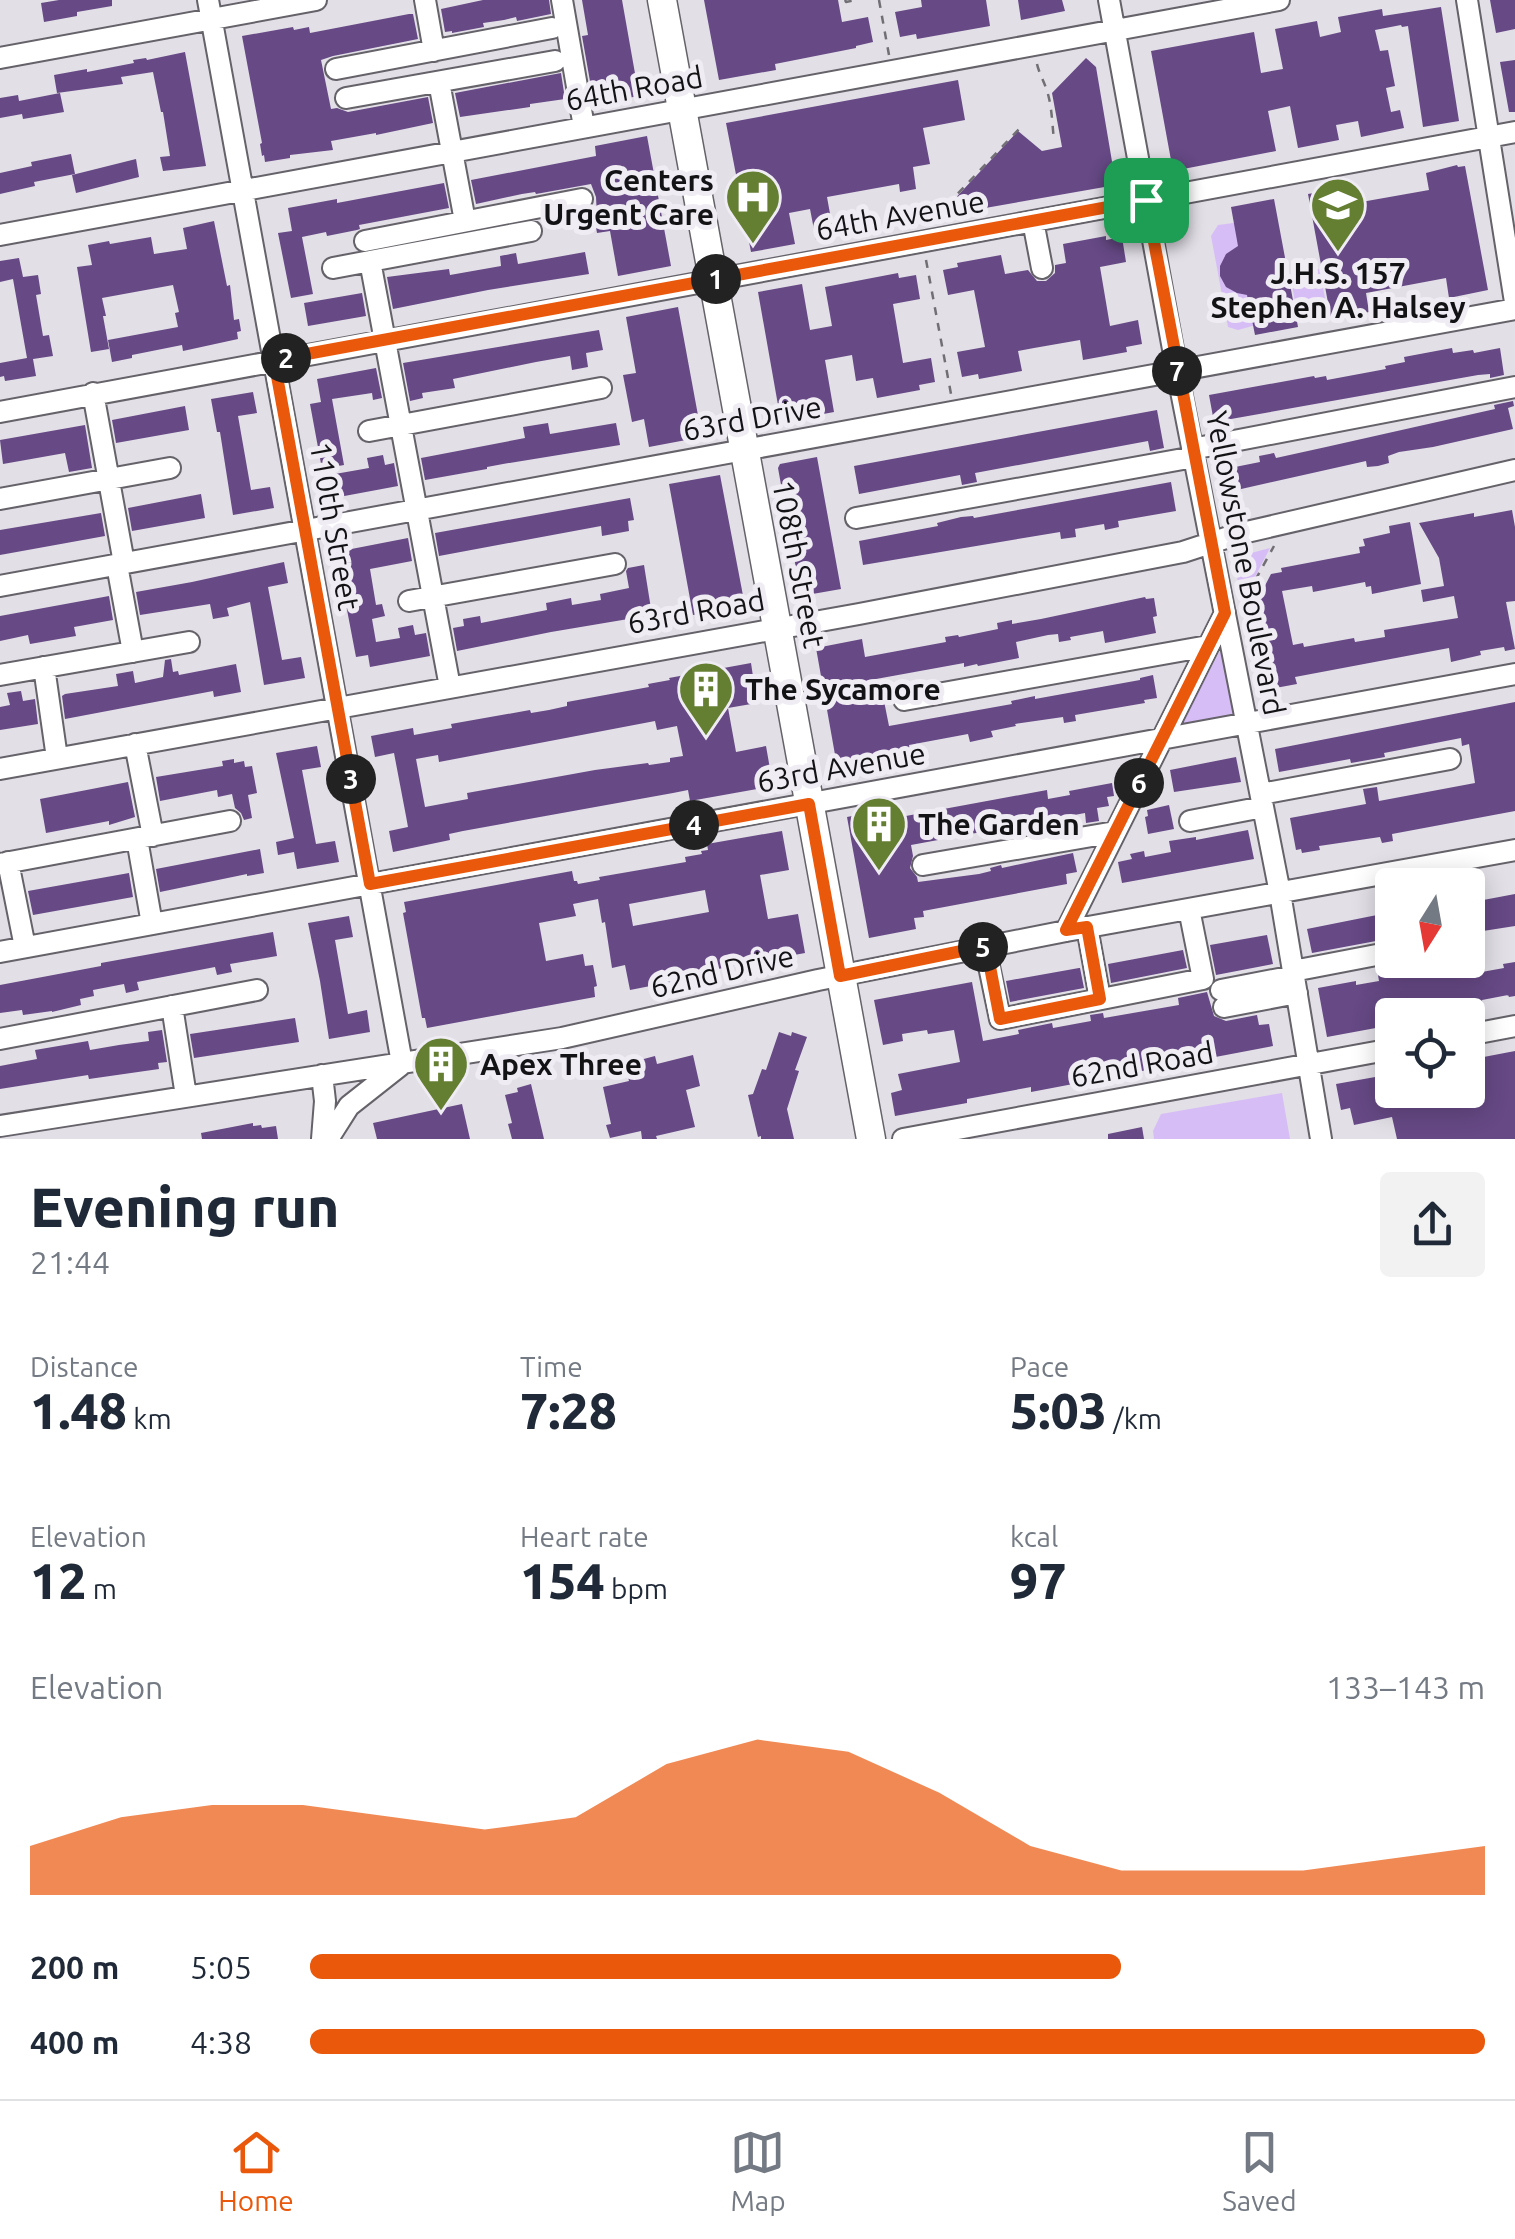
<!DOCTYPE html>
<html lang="en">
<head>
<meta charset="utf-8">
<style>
	body { margin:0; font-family:Ubuntu,sans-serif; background:#f2f2f3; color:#1f2937; height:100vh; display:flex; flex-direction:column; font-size:38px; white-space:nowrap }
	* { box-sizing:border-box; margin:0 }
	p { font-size:32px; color:#747a83 }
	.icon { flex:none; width:55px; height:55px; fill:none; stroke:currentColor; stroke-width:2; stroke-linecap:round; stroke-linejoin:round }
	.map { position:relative; height:1139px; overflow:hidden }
	.panel { display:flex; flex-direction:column; background:#fff; flex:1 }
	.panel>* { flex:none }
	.needle { width:65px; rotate:191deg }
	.tools { position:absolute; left:1375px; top:868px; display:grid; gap:20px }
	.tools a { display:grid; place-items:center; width:110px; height:110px; border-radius:10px; background:#fff; box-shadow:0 5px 25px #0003; font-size:50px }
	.pin { position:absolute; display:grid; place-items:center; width:85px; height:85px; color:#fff; margin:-42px; border-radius:20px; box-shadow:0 5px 15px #0006 }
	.km { position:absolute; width:50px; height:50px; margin:-25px; border-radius:50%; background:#222; color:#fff; font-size:28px; line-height:50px; text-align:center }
	.round { display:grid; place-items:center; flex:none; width:105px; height:105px; border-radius:10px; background:#f2f2f3 }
	.head { display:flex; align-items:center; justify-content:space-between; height:170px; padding:0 30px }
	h1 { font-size:55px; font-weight:800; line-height:75px }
	.stats { display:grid; grid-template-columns:repeat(3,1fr); gap:15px; height:170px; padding:10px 30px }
	.stats div { display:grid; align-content:center }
	.stats b { font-size:50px; font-weight:800 }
	.stats small { font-size:28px; font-weight:400 }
	.stats p { font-size:28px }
	.chart { height:280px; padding:20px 30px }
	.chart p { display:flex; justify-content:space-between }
	.chart svg { width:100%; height:180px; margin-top:10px; fill:#ea580c; opacity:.7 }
	ul { padding:0 30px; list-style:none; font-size:32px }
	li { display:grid; grid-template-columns:160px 120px 1fr; align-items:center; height:75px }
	li i { height:25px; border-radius:12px; background:#ea580c }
	.dock { display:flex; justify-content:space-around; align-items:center; height:140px; border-top:2px solid #e0e1e3; background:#fff; font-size:28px; color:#747a83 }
	.dock a { display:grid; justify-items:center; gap:5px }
	.dock .on { color:#ea580c }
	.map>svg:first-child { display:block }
	.green { fill:#d7bdf6 }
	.building { fill:#664985; fill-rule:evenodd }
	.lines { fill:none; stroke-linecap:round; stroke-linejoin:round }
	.minor-casing { stroke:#656269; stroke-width:24 }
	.major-casing { stroke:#656269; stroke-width:31 }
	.path { stroke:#716f74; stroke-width:2.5; stroke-dasharray:8 8; stroke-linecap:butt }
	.minor { stroke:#fff; stroke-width:20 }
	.major { stroke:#fff; stroke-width:28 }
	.route-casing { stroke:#fff; stroke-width:20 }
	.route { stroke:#ea580c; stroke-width:12 }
	.labels { text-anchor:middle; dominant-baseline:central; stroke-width:10; stroke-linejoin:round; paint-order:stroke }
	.street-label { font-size:30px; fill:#131215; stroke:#f0ecf4 }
	.poi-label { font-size:30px; font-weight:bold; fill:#131215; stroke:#f0ecf4; text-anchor:start }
</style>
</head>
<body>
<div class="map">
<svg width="1515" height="1139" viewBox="0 0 1515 1139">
	<rect width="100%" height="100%" fill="#e2dfe7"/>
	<path class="green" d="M1241 222 1256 325 1238 330 1228 327 1211 236 1218 225Z
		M1319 269 1328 312 1298 318 1290 274Z
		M1270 548 1241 604 1235 563 1240 556Z
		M1222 647 1233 714 1180 726Z
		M1282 1093 1290 1139H1154L1153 1131 1161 1114Z"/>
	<path class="building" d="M59 0H112V6L77 12V16L44 22 41 3Z
		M483 0H549L551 14 517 21 516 17 504 20 483 23 484 27 452 33V31L445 32 441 9Z
		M582 0H622L639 96 594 104 582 36 588 35Z
		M704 0H838L842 22 868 17 873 42 856 46V48L775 64 776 70 719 80Z
		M921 0H986L990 26 917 39 916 34 900 37 895 12 922 7Z
		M1018 0H1062L1065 11 1021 20Z
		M1490 0H1515V29L1496 33Z
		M1441 7 1459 121 1423 127 1408 26 1402 27 1401 25 1375 30 1380 51 1388 50 1395 86 1386 88 1391 112 1400 110 1404 128 1361 137 1358 121 1336 125 1339 140 1298 148 1290 106 1268 111 1276 151 1173 171 1151 51 1254 32 1261 73 1283 69 1275 29 1317 21 1320 37 1341 32 1338 17 1382 9 1383 16Z
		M409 14H413L418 39 333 56 321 60 331 109 337 108 348 112 428 97 433 123 376 135V133L331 141 333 150 290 155V158L265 162 264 155 262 156 260 144 262 143 242 36 293 27 294 30 309 27 310 33Z
		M185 52 206 166 163 171 160 157 170 156 163 112H161L153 72 121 77 123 84 57 93 54 75 87 69V72L134 63 133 60 146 58 147 60Z
		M1086 58 1096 67 1116 185 951 214 949 205 1018 131 1042 151 1062 147 1052 93Z
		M1515 60V112H1509L1500 62Z
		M561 73 565 99 530 104V107L460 117 455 93Z
		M958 80 965 120 923 128 930 164 913 167 916 189 900 192 899 184 827 197 834 236 816 240 810 209 789 213 795 244 751 252 726 123Z
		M60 93 64 112 23 119 22 114 0 118V98L18 95 19 101Z
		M647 136 671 266 618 276 610 231 597 233 594 216H597L596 197 591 184 536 194 535 192 522 194 476 204 471 180 596 156 595 146Z
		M71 154 75 174 34 182 35 186 0 194V173L32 166 31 162Z
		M136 159 139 177 76 193 72 175Z
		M1457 165 1458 167 1465 166 1488 290 1449 298 1446 278 1366 293 1369 312 1331 319 1308 194 1347 187 1350 204 1429 190 1426 173Z
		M444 183 449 208 359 225 360 229 357 230 327 236 326 232 302 237 313 294 291 298 278 233 292 231 288 208 337 199V203Z
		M1274 199 1298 327 1255 335 1247 295 1237 293 1226 287 1220 276V266L1226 254 1238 246 1231 207Z
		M214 221 227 286 230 285 234 320 239 319 241 331 237 332 238 339 183 351 182 345 132 355V358L112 362 108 340 178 327 175 313 179 312 173 285 102 298 106 316H103L109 349 91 352 77 267 92 265 88 245 109 241 110 244 151 237 154 254 187 249 183 228Z
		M1106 236V240L1122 237 1126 262 1100 267 1110 326 1138 320 1142 344 1126 347 1127 352 1083 360 1080 340 1034 348 1018 351 1022 371 979 379 978 374 962 377 957 352 985 347 974 290 948 295 943 270 958 267 957 263 1001 255 1005 274 1028 270 1037 281H1046L1055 273V265L1066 263 1063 244Z
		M585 252 589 274 488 290 393 309 387 277 449 269 450 275 501 266 500 256 516 253 518 264Z
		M19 258 23 277 38 275 41 294 36 295 43 336 49 335 53 356 33 359 36 376 5 381 4 376 0 377V363L27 358 13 279 0 282V261Z
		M898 273 899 278 916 275 920 299 893 304 903 363 931 358 935 382 919 385 920 390 877 398 873 378 856 381 852 355 825 360 834 412 781 422 758 292 802 284 810 330 832 326 825 287Z
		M362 293 366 316 308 326 304 303Z
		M678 307 702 437 649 447 644 419 632 422 623 375 636 373 626 317Z
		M599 330 603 350 586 353 588 367 572 370 570 356 536 362 453 379 455 388 422 393 423 398 410 401 403 363Z
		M1452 348 1453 353 1473 350 1474 353 1500 348 1504 375 1490 378V374L1478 375 1214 422 1209 395 1314 376 1315 378 1326 376 1327 380 1386 369 1385 366 1405 362 1404 357Z
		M376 368 382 398 373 400 372 393 332 399 344 465 322 469 310 404 321 402 317 379Z
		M253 392 257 413 238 416 251 490 270 487 274 508 233 515 220 432H217L211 399Z
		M1513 401 1514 406 1508 408 1513 429 1433 447 1399 452 1388 456 1389 463 1378 466 1367 467 1366 461 1228 492 1220 458 1233 455 1235 467 1260 462 1259 456 1274 453 1276 458 1326 447 1495 409 1494 405Z
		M185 406 189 430 116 443 112 420Z
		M1157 410 1164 448 1150 451 1148 441 975 473 977 482 962 485 960 475 859 494 854 466Z
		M548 423 550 434 616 423 620 445 503 464 487 467V469L425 480 421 458 525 438 523 427Z
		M85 425 92 468 69 472 65 453 3 464 0 440Z
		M383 455 385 465 394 463 398 486 339 497 335 474 369 468 367 458Z
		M817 457 841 589 801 596 778 468 780 464Z
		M720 475 745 606 693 615 669 484Z
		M1171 482 1176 511 1118 521 1119 527 1105 530 1104 524 1075 529 1076 537 1061 539 1060 532 863 565 859 541 938 526 937 523 961 517 973 516 974 518Z
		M201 494 205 518 132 531 128 508Z
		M630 498 634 520 628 521 629 531 602 536 601 526 439 556 435 533Z
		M1512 510 1515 527V601L1506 602 1515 649 1505 651 1504 647 1480 651 1481 655 1451 662 1449 648 1295 677 1297 684 1264 690 1255 640 1260 639 1254 607 1271 574 1282 572 1281 568 1360 553 1359 547 1365 546 1363 539 1390 533 1389 526 1410 522 1421 584 1372 594 1371 586 1366 587 1365 582 1313 592 1312 586 1282 591 1293 645 1303 643 1304 647 1354 638 1355 642 1385 637 1384 630 1458 618 1454 596 1423 602 1421 590 1444 586 1439 558 1419 523 1474 513V517Z
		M101 513 105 536 0 555V530Z
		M408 538 412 561 370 569 376 605 382 604 385 616 372 619 376 642 400 638 398 628 413 625 415 635 426 633 430 656 370 667 368 655 356 657 336 552Z
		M284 562 288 583 268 587 282 660 301 657 305 678 264 685 250 602 227 608 229 616 213 619 210 604 140 615 136 592 192 582Z
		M644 565 652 615 551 632 457 651 453 628 464 626 463 619 480 616 481 623 547 610 546 603 571 598 572 605 601 600 600 594 629 588 626 571 628 568Z
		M109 596 113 620 74 627 76 636 30 644 28 635 0 641V616Z
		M1145 597 1146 599 1154 598 1157 616 1153 617 1156 633 1105 643 1103 631 1070 637 1071 640 1059 642 1058 634 1048 635 1016 642 1019 658 978 666 977 664 964 667V663L865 681 869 704 884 701 889 726 1012 704 1011 701 1035 696V699L1140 680V678L1153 675 1157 698 1144 700 1145 703 1075 715 1076 721 1064 723 1063 717 1015 724 1016 726 991 731 993 737 970 742 968 734 909 745 910 751 894 754 896 760 884 762 885 768 839 777 816 648 862 639 865 657 946 642 945 637 958 635 959 637 998 629 997 623 1012 620V624L1041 619Z
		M171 659 173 672 178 671 179 675 236 664 241 692 214 697 213 691 65 719 62 696 65 694 118 686 116 674 133 671 135 683 163 677 165 660Z
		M751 663 757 703 728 708 736 752 766 746 773 786 690 801 688 790 673 793 463 831 449 834 450 840 393 852 389 831 408 827 406 816 394 753 375 757 371 736 413 728 414 735 452 728 451 724 462 722 530 710 531 713 549 710 567 706V702L649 687 648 684 670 680 669 678ZM655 721 657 730 677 726 683 756 670 758V762L649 765 648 763 595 770 467 793 468 799 425 807 416 759 438 755 439 762Z
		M21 691 23 701 35 699 38 724 0 730V707L10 705 7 693Z
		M1515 702V811L1392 834 1393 841 1382 843 1380 837 1319 846 1320 850 1302 853 1301 849 1296 850 1290 818 1366 804 1363 789 1377 787 1379 801 1475 783 1469 744 1462 746 1461 738 1384 753 1385 757 1351 763 1350 759 1279 772 1275 749Z
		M317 746 321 767 302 770 316 844 335 841 339 862 297 869 294 852 278 855 276 842 294 838 276 753Z
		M1236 757 1241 782 1174 792 1170 770Z
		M234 759V763L244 761 245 767 252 766 257 793 248 795 252 818 244 820 241 813 235 808 232 794 218 797 217 790 160 801 156 777 223 766 222 761Z
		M128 782 135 817 109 825V821L46 833 40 799Z
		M1112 783 1114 796 1107 797 1109 806 1097 808 1099 821 1086 823 1085 813 911 845 913 856 910 868 917 877 918 882 979 874 991 871 990 868 1001 865 1002 868 1073 853 1077 872 1066 874 1067 884 923 911 924 917 914 918 916 929 869 938 847 817 893 808 895 818 1047 790 1048 799 1070 795 1069 791Z
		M1169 805 1174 829 1148 834 1145 817 1148 816 1147 810Z
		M1248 830 1254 859 1122 883 1118 862 1132 859 1130 854 1144 851 1145 857 1171 852 1169 841 1196 837V840Z
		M782 831 789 870 760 875 768 919 798 914 805 953 718 969 685 977 686 979 630 990 625 965 612 968 605 922 602 923 598 899 573 904 576 916 539 923 546 961 583 954 585 966 593 965 597 986 594 987 595 997 427 1028 425 1018H422L403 913 406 912 404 902 572 871 574 881H577L578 884 600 880 599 877 686 862 685 857 702 854 701 851 708 850 707 844ZM705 890 709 912 633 926 629 904Z
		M260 849 264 873 247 876V874L160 892 156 869Z
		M129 873 133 897 33 915 28 891Z
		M1468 877H1474L1478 901 1515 894V926L1483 931V928L1468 931Z
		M1392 912V938L1312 953 1307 929Z
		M349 916 353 937 335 940 348 1014 367 1010 370 1032 329 1039 320 981 308 923Z
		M273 932 277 956 230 964 232 972 217 975 215 967 137 982 139 990 126 993 124 984 93 990 94 996 80 999 81 1005 52 1012V1011L23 1015 22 1010 0 1013V985L101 966V963Z
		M1267 935 1273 964 1216 975 1210 945Z
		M1183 950 1187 968 1111 983 1108 964Z
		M1422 960H1462L1465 975 1504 968 1503 964 1515 962V996L1509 997 1507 993 1508 995 1482 1000 1483 1008 1447 1015H1392V1025L1327 1037 1318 988 1356 981V985L1379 981 1377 969Z
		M1079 968H1080L1084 988 1010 1002 1006 981Z
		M972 982 983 1041 1019 1034 1018 1030 1052 1023 1053 1028 1091 1021 1090 1015 1103 1013 1104 1018 1179 1005 1178 998 1207 992 1214 1016 1226 1021 1257 1015 1259 1025 1269 1024 1273 1046 1031 1092V1087L967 1099V1103L895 1116 891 1093 902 1090 898 1074 960 1062 954 1030 928 1034 927 1030 902 1034 903 1041 883 1045 874 1000Z
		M295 1018 299 1042 194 1058 190 1034Z
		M162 1030 167 1062 158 1063 159 1069 89 1079 88 1075 0 1089V1066L37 1059 35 1050 88 1041 90 1050 119 1045 149 1041 148 1032Z
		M779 1032 791 1036 792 1032 807 1037 795 1070 799 1071 787 1109 794 1139H761V1136L758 1137 748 1095 753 1094 762 1069 766 1070Z
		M1515 1051V1139H1397L1392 1117 1354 1125 1350 1108 1341 1110 1336 1084 1392 1074V1090H1468V1060Z
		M693 1055 700 1086 686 1090 695 1127 656 1136 657 1139H642L641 1131 610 1138 606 1125 611 1124 603 1087 629 1081 625 1064 655 1056 657 1064Z
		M531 1084 544 1139H512L508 1124 512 1123 505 1095 518 1092 517 1088Z
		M462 1104 470 1139H377L373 1123Z
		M253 1123V1126L261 1125 262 1128 276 1126 278 1139H202L201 1133Z
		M1142 1127 1144 1139H1108V1134Z"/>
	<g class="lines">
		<g class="minor-casing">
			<path id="minor" d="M208 0 402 1063
				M425 0 434 51
				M562 0 584 127
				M1109 0 1177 371 1280 893 1321 1139
				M1467 0 1515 302
				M0 58 316 0
				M336 69 552 28
				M439 82 465 221
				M346 98 555 61
				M1033 221 1042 268
				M0 235 1279 0
				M365 241 582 199
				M370 261 450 687
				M333 268 531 231
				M93 393 124 563
				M0 412 1515 132
				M369 431 601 388
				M1192 449 1515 387
				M0 499 170 468
				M856 518 1194 457
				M117 565 133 652
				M0 586 1515 309
				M409 601 615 564
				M44 667 57 758
				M0 675 189 642
				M904 700 1208 646
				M135 744 153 836
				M0 769 859 614 1183 552 1238 534 1515 470
				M1261 794 1450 759
				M1190 821 1263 807
				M137 839 152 924
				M8 862 25 947
				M0 864 230 821
				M923 865 1115 832
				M1087 927 1100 999
				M1066 931 1225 613
				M985 947 1000 1019 1203 979 1189 909
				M0 952 1515 674
				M1293 971 1392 952
				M1221 990 1294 976
				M172 1006 186 1096
				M1224 1007 1297 993
				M1468 1035 1515 1026
				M0 1039 257 990
				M0 1126 562 1038 818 980 1066 931 1515 850
				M322 1139 325 1101 322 1075
				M328 1139 349 1106 401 1065
				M903 1139 1392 1049"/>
		</g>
		<g class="major-casing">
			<path id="major" d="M662 0 871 1139"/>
		</g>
		<path class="path" d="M845 0 846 2 856 0
			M879 0 889 55
			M1037 64C1039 73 1043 79 1046 88 1052 104 1052 123 1054 140
			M948 221 947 205 1020 128
			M926 260 951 394
			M1240 608 1274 546"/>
		<use href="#minor" class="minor"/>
		<use href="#major" class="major"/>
	</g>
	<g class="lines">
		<g class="route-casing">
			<path id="route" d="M1146 200 1225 613 1066 930 1087 927 1100 999 1000 1019 986 946 840 976 809 804 370 884 274 360Z"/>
		</g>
		<use href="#route" class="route"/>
	</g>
	<defs>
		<g id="hospital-pin" transform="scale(2.875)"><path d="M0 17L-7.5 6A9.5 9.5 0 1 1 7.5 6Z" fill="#647e32" stroke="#f0ecf4"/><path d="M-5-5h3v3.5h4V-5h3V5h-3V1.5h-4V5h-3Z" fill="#fff"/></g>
		<g id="school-pin" transform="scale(2.875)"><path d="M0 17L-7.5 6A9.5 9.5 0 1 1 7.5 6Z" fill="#647e32" stroke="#f0ecf4"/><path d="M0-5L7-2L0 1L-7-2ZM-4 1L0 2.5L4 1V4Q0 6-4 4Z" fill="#fff"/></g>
		<g id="building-pin" transform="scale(2.875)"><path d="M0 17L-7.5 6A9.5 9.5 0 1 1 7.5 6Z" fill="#647e32" stroke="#f0ecf4"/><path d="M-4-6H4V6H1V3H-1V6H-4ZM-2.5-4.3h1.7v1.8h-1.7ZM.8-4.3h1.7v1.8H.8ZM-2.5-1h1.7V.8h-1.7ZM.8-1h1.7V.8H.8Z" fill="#fff"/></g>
	</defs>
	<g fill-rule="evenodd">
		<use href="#hospital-pin" x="753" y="197"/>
		<use href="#school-pin" x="1338" y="205"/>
		<use href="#building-pin" x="706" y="689"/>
		<use href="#building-pin" x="879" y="824"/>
		<use href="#building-pin" x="441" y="1064"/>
	</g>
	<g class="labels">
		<g class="street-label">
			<text transform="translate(634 88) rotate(-10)">64th Road</text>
			<text transform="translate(900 215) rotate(-10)">64th Avenue</text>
			<text transform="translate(752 418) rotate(-10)">63rd Drive</text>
			<text transform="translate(335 526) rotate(80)">110th Street</text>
			<text transform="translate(1246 563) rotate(79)">Yellowstone Boulevard</text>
			<text transform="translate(799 564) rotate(79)">108th Street</text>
			<text transform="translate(696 611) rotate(-10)">63rd Road</text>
			<text transform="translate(841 767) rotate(-10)">63rd Avenue</text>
			<text transform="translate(722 971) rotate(-13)">62nd Drive</text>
			<text transform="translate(1142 1064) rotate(-10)">62nd Road</text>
		</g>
		<g class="poi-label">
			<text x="714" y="180" text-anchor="end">Centers<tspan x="714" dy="34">Urgent Care</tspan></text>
			<text x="1338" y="273" text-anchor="middle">J.H.S. 157<tspan x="1338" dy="34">Stephen A. Halsey</tspan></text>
			<text x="745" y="689">The Sycamore</text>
			<text x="918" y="824">The Garden</text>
			<text x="480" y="1064">Apex Three</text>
		</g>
	</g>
</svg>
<div class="tools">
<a><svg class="needle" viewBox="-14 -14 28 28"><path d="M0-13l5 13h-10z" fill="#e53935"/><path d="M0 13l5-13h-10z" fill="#747a83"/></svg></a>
<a><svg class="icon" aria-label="locate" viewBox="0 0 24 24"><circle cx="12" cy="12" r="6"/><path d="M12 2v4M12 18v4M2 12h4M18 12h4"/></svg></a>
</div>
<div class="pin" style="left:1146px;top:200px;background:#1e9e55"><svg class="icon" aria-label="arrive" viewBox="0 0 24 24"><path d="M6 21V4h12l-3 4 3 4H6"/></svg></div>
<b class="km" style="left:716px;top:279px">1</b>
<b class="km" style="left:286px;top:358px">2</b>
<b class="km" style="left:351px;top:779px">3</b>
<b class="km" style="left:694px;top:825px">4</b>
<b class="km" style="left:983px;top:947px">5</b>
<b class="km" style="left:1139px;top:783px">6</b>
<b class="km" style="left:1177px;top:371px">7</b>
</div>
<section class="panel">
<div class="head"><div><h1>Evening run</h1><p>21:44</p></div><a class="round"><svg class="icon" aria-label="share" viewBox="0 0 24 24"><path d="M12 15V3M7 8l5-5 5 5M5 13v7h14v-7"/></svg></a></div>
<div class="stats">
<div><p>Distance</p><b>1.48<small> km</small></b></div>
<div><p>Time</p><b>7:28</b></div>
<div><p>Pace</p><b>5:03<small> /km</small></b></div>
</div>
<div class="stats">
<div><p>Elevation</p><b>12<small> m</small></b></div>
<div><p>Heart rate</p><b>154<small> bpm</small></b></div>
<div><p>kcal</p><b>97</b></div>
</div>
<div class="chart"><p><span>Elevation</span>133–143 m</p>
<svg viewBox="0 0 160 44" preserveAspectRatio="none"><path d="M0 44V32L10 25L20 22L30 22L40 25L50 28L60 25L70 12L80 6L90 9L100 19L110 32L120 38L130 38L140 38L150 35L160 32V44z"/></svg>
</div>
<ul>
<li><b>200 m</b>5:05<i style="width:69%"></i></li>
<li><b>400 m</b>4:38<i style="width:100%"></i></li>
</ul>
</section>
<nav class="dock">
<a class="on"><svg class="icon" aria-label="home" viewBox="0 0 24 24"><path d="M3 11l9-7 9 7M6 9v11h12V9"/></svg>Home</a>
<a><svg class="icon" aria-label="map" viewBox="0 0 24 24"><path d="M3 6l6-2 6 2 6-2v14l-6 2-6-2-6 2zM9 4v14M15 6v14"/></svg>Map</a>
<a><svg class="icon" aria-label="saved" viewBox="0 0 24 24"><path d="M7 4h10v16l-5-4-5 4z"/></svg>Saved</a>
</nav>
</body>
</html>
